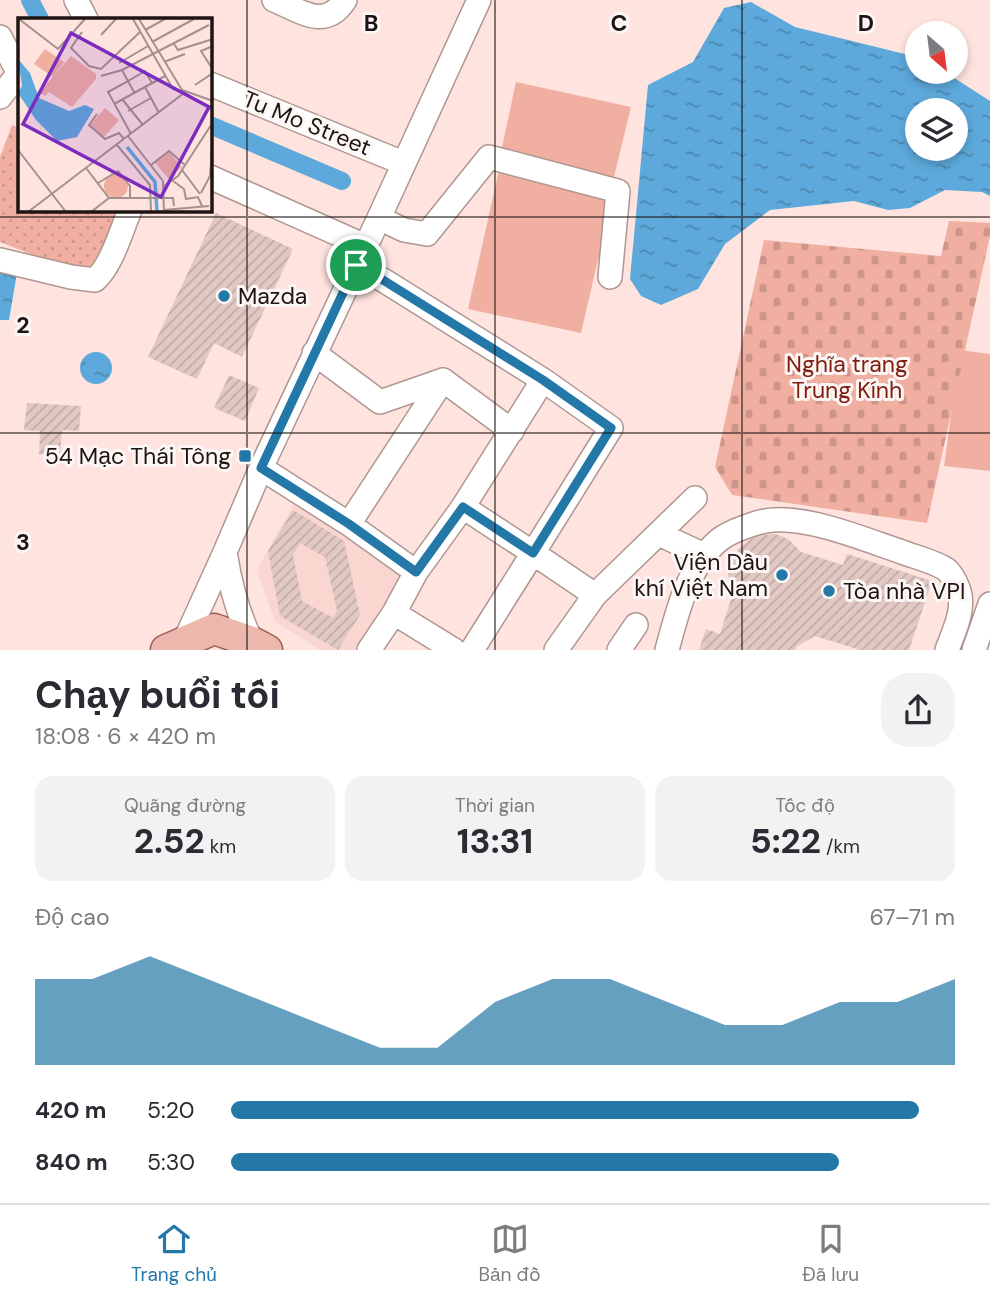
<!DOCTYPE html>
<html lang="vi">
<head>
<meta charset="utf-8">
<style>
	body { margin:0; font-family:"DM Sans",sans-serif; background:#f2f2f3; color:#2b2b33; height:100vh; display:flex; flex-direction:column; font-size:26px; white-space:nowrap }
	* { box-sizing:border-box; margin:0 }
	p { font-size:23px; color:#7c7c81 }
	.icon { flex:none; width:38px; height:38px; fill:none; stroke:currentColor; stroke-width:2; stroke-linecap:round; stroke-linejoin:round }
	.map { position:relative; height:650px; overflow:hidden }
	.panel { display:flex; flex-direction:column; background:#fff; flex:1 }
	.panel>* { flex:none }
	.needle { width:46px; rotate:152deg }
	.fabs { position:absolute; left:905px; top:21px; display:grid; gap:14px }
	.fabs a { display:grid; place-items:center; width:63px; height:63px; border-radius:50%; background:#fff; box-shadow:0 4px 10px #0003; font-size:35px }
	.pin { position:absolute; display:grid; place-items:center; width:60px; height:60px; color:#fff; margin:-30px; border:4px solid #fff; border-radius:50%; box-shadow:0 2px 7px #0007 }
	.round { display:grid; place-items:center; flex:none; width:74px; height:74px; border-radius:28px; background:#f2f2f3 }
	.summary { display:flex; align-items:center; justify-content:space-between; height:119px; padding:0 35px }
	h1 { font-size:38px; font-weight:700; line-height:52px }
	.metrics { display:grid; grid-template-columns:repeat(3,1fr); gap:10px; height:119px; padding:7px 35px }
	.metrics div { display:grid; align-content:center; border-radius:18px; background:#f2f2f3; text-align:center }
	.metrics b { font-size:35px; font-weight:700 }
	.metrics small { font-size:19px; font-weight:400 }
	.metrics p { font-size:19px }
	.chart { height:196px; padding:14px 35px }
	.chart p { display:flex; justify-content:space-between }
	.chart svg { width:100%; height:126px; margin-top:7px; fill:#2478a8; opacity:.7 }
	ul { padding:0 35px; list-style:none; font-size:23px }
	li { display:grid; grid-template-columns:112px 84px 1fr; align-items:center; height:52px }
	li i { height:18px; border-radius:9px; background:#2478a8 }
	.menu { display:flex; justify-content:space-around; align-items:center; height:98px; border-top:2px solid #e1e1e2; background:#fff; font-size:19px; color:#7c7c81 }
	.menu a { display:grid; justify-items:center; gap:4px }
	.menu .active { color:#2478a8 }
	.map>svg:first-child { display:block }
	.built { fill:#f9d6cf }
	.grass { fill:#f1afa2 }
	.cemetery { fill:url(#cemetery-stones) }
	.park { fill:url(#park-dots) }
	.water { fill:url(#water-ripples); fill-rule:evenodd }
	.lines { fill:none; stroke-linecap:round; stroke-linejoin:round }
	.canal { stroke:#5da9db; stroke-width:18 }
	.building { fill:url(#building-hatch); fill-rule:evenodd }
	.minor-casing { stroke:#af9691; stroke-width:26 }
	.major-casing { stroke:#9c5f53; stroke-width:33 }
	.minor { stroke:#fff; stroke-width:23 }
	.major { stroke:#ecb7ad; stroke-width:30 }
	.route-casing { stroke:#fff; stroke-width:14 }
	.route { stroke:#2478a8; stroke-width:9 }
	.grid { fill:none; stroke:#1e1513; stroke-width:2; stroke-opacity:0.55 }
	.poi-dot { fill:#2478a8; stroke:#fcf6f5; stroke-width:2.5 }
	.labels { text-anchor:middle; dominant-baseline:central; stroke-width:6; stroke-linejoin:round; paint-order:stroke }
	.street-label { font-size:23px; fill:#1e1513; stroke:#fcf6f5 }
	.poi-label { font-size:23px; fill:#1e1513; stroke:#fcf6f5; text-anchor:start }
	.park-label { font-size:23px; fill:#7f1d0f; stroke:#fcf6f5 }
	.inset-river { fill:none; stroke:#5da9db; stroke-width:3.5 }
	.inset-road { fill:none; stroke:#a4918d; stroke-width:2 }
	.view { fill:#7b2cbf; fill-opacity:0.15; stroke:#7b2cbf; stroke-width:3.5 }
	.inset-edge { fill:none; stroke:#1e1513; stroke-width:3.5 }
	.grid-label { font-size:23px; text-anchor:middle; font-weight:bold; fill:#1e1513; stroke:#fcf6f5; stroke-width:6; stroke-linejoin:round; paint-order:stroke }
</style>
</head>
<body>
<div class="map">
<svg width="990" height="650" viewBox="0 0 990 650">
	<defs>
		<pattern id="cemetery-stones" width="16" height="16" patternUnits="userSpaceOnUse" patternTransform="scale(1.75)"><rect width="16" height="16" fill="#f1afa2"/><path d="M2 7V4a2 2 0 0 1 4 0v3zM10 15v-3a2 2 0 0 1 4 0v3z" fill="#ce968b"/></pattern>
		<pattern id="park-dots" width="8" height="8" patternUnits="userSpaceOnUse" patternTransform="scale(1.75)"><rect width="8" height="8" fill="#f1afa2"/><path d="M2 2h.1M6 6h.1" fill="none" stroke="#ce968b" stroke-width="1.8" stroke-linecap="round"/></pattern>
		<pattern id="water-ripples" width="26" height="14" patternUnits="userSpaceOnUse" patternTransform="scale(1.75)"><rect width="26" height="14" fill="#5da9db"/><path d="M2 4q2-2 4 0t4 0M15 11q2-2 4 0t4 0" fill="none" stroke="#4c88b0"/></pattern>
		<pattern id="building-hatch" width="6" height="6" patternUnits="userSpaceOnUse" patternTransform="scale(1.75)"><rect width="6" height="6" fill="#e2c8c3"/><path d="M-1 1l2-2M0 6l6-6M5 7l2-2" fill="none" stroke="#c1aba7"/></pattern>
	</defs>
	<rect width="100%" height="100%" fill="#fee3de"/>
	<path class="built" d="M294 504 409 579 360 650H320L275 621 257 570Z"/>
	<path class="grass" d="M516 82 631 107 614 177 501 152Z
		M499 170 613 195 581 333 468 309Z
		M960 350 990 354V471L944 466Z"/>
	<path class="cemetery" d="M949 221 990 223V236L927 523 732 495 715 467 764 240 941 256Z"/>
	<path class="park" d="M12 125 19 128V210H119L92 278 0 242V157Z"/>
	<path class="water" d="M751 2 795 27 917 57V72H945L990 101V196L982 192 945 190 910 208 888 210 854 201 770 210 725 244 698 289 661 305 641 296 630 279 648 85 693 62 724 8ZM917 110H956V149H917Z
		M0 268 17 273 9 320H0Z
		M80 368a16 16 0 1 1 32 0a16 16 0 1 1-32 0Z"/>
	<g class="lines">
		<path class="canal" d="M30 0 40 19
			M210 125 342 181"/>
	</g>
	<path class="building" d="M216 213 293 249 242 357 214 343 197 379 148 357Z
		M229 375 259 388 245 421 214 408Z
		M27 403 81 406 79 431 62 430 60 455 39 454 40 431 24 430Z
		M293 510 344 541 360 615 338 650 280 616 268 551ZM300 543 325 557 337 611 333 618 302 601 293 555Z
		M775 534 788 539 801 552 843 565 847 554 932 581 909 650H860L815 636 796 647 795 650H699L706 629 720 634 732 596 729 585 728 569 732 558 739 548 751 539 765 535Z"/>
	<g class="lines">
		<g class="minor-casing">
			<path id="minor" d="M76 0 86 19
				M274 0C301 11 325 31 345 0
				M0 37 19 74
				M210 84 403 163
				M0 97 19 73
				M210 177 365 246
				M379 218 404 230 427 234 489 157 618 191 610 277
				M0 260 71 277 95 280C112 265 121 231 130 210
				M356 266 383 280 543 380 611 428 533 553 463 507
				M314 353 380 402 443 380 512 431
				M261 468 349 524 416 572
				M349 524 443 380
				M659 534 704 555
				M225 552C230 584 237 613 252 642
				M394 613 454 650
				M181 649 225 552 261 468 379 218 479 0
				M369 650 394 613 416 572 463 507 543 380
				M472 650 533 553 595 595
				M556 650 595 595 695 498
				M619 650 636 625
				M667 650C677 613 688 566 719 540 730 531 759 521 773 520 811 517 866 540 902 552 915 557 936 562 947 570 951 574 956 583 958 588 966 608 954 631 947 650
				M974 650 990 604"/>
		</g>
		<g class="major-casing">
			<path id="major" d="M166 650 214 629 252 642 267 650"/>
		</g>
		<use href="#minor" class="minor"/>
		<use href="#major" class="major"/>
	</g>
	<g class="lines">
		<g class="route-casing">
			<path id="route" d="M356 265 383 280 543 380 611 428 533 553 463 507 416 572 349 524 261 468Z"/>
		</g>
		<use href="#route" class="route"/>
	</g>
	<path class="grid" d="M247 0V650M495 0V650M742 0V650M0 217H990M0 433H990"/>
	<g class="poi-dot">
		<circle cx="224" cy="296" r="7"/>
		<rect x="238" y="449" width="14" height="14" rx="3.5"/>
		<circle cx="782" cy="575" r="7"/>
		<circle cx="829" cy="591" r="7"/>
	</g>
	<g class="labels">
		<g class="street-label">
			<text transform="translate(307 123) rotate(22)">Tu Mo Street</text>
		</g>
		<g class="poi-label">
			<text x="238" y="296">Mazda</text>
			<text x="231" y="456" text-anchor="end">54 Mạc Thái Tông</text>
			<text x="768" y="562" text-anchor="end">Viện Dầu<tspan x="768" dy="26">khí Việt Nam</tspan></text>
			<text x="843" y="591">Tòa nhà VPI</text>
		</g>
		<g class="park-label">
			<text x="847" y="364">Nghĩa trang<tspan x="847" dy="26">Trung Kính</tspan></text>
		</g>
	</g>
	<g transform="translate(18 18)">
		<rect width="194" height="194" fill="#fee3de"/>
		<path d="M27 31 46 44 35 59 16 46ZM87 90 101 102 86 119 72 107Z" fill="#f1afa2"/>
		<path d="M53 38 78 56V61L54 89 31 74 27 78 21 75Z" fill="#f1afa2"/>
		<path d="M151 134 164 149 151 161 137 145ZM86 168a12 12 0 1 1 24 0a12 12 0 1 1-24 0Z" fill="#f1afa2"/>
		<path d="M0 41 12 55 21 80 51 93 67 87 76 91 59 119 39 123 18 102 0 75 4 68Z" fill="#5da9db"/>
		<path class="inset-river" d="M109 129 137 164 139 194"/>
		<path class="inset-road" d="M1 1 40 31 67 1M115 1 155 71 169 76M121 1 164 72 195 83M127 12 147 1M64 14 53 30 71 48 83 51 122 14M83 17 98 1M134 24 176 1M156 26 160 32 195 21M195 28 183 33 195 52M146 44 167 36M101 45 130 28M104 52 110 63 127 53 134 65M83 58 104 52 191 7M177 67 195 55M127 69 141 95M104 81 125 107M96 86 147 58M110 93 133 80M79 96 71 107 87 121 101 115 106 121M113 116 90 74 110 63 116 74M110 118 145 163 146 194M99 127 132 167 133 194M0 132 48 194M133 147 151 133 167 147M68 150 91 180M164 152 182 176M155 163 166 171 168 181 180 179 184 188M80 165 100 153 112 168V180M146 168 160 158 195 104M183 175 192 158 194 131M146 192 191 188M10 194 166 75M73 194 91 180H155L156 188"/>
		<path class="view" d="M53 15 191 89 143 179 5 106Z"/>
		<rect width="194" height="194" class="inset-edge"/>
	</g>
	<g class="grid-label">
		<text x="371" y="31">B</text>
		<text x="619" y="31">C</text>
		<text x="866" y="31">D</text>
		<text x="23" y="333">2</text>
		<text x="23" y="550">3</text>
	</g>
</svg>
<div class="fabs">
<a><svg class="needle" viewBox="-14 -14 28 28"><path d="M0-13l5 13h-10z" fill="#e53935"/><path d="M0 13l5-13h-10z" fill="#7c7c81"/></svg></a>
<a><svg class="icon" aria-label="layers" viewBox="0 0 24 24"><path d="M12 4l9 5-9 5-9-5zM3 14l9 5 9-5"/></svg></a>
</div>
<div class="pin" style="left:356px;top:265px;background:#1e9e55"><svg class="icon" aria-label="arrive" viewBox="0 0 24 24"><path d="M6 21V4h12l-3 4 3 4H6"/></svg></div>
</div>
<section class="panel">
<div class="summary"><div><h1>Chạy buổi tối</h1><p>18:08 · 6 × 420 m</p></div><a class="round"><svg class="icon" aria-label="share" viewBox="0 0 24 24"><path d="M12 15V3M7 8l5-5 5 5M5 13v7h14v-7"/></svg></a></div>
<div class="metrics">
<div><p>Quãng đường</p><b>2.52<small> km</small></b></div>
<div><p>Thời gian</p><b>13:31</b></div>
<div><p>Tốc độ</p><b>5:22<small> /km</small></b></div>
</div>
<div class="chart"><p><span>Độ cao</span>67–71 m</p>
<svg viewBox="0 0 160 44" preserveAspectRatio="none"><path d="M0 44V14L10 14L20 6L30 14L40 22L50 30L60 38L70 38L80 22L90 14L100 14L110 22L120 30L130 30L140 22L150 22L160 14V44z"/></svg>
</div>
<ul>
<li><b>420 m</b>5:20<i style="width:95%"></i></li>
<li><b>840 m</b>5:30<i style="width:84%"></i></li>
</ul>
</section>
<nav class="menu">
<a class="active"><svg class="icon" aria-label="home" viewBox="0 0 24 24"><path d="M3 11l9-7 9 7M6 9v11h12V9"/></svg>Trang chủ</a>
<a><svg class="icon" aria-label="map" viewBox="0 0 24 24"><path d="M3 6l6-2 6 2 6-2v14l-6 2-6-2-6 2zM9 4v14M15 6v14"/></svg>Bản đồ</a>
<a><svg class="icon" aria-label="saved" viewBox="0 0 24 24"><path d="M7 4h10v16l-5-4-5 4z"/></svg>Đã lưu</a>
</nav>
</body>
</html>
